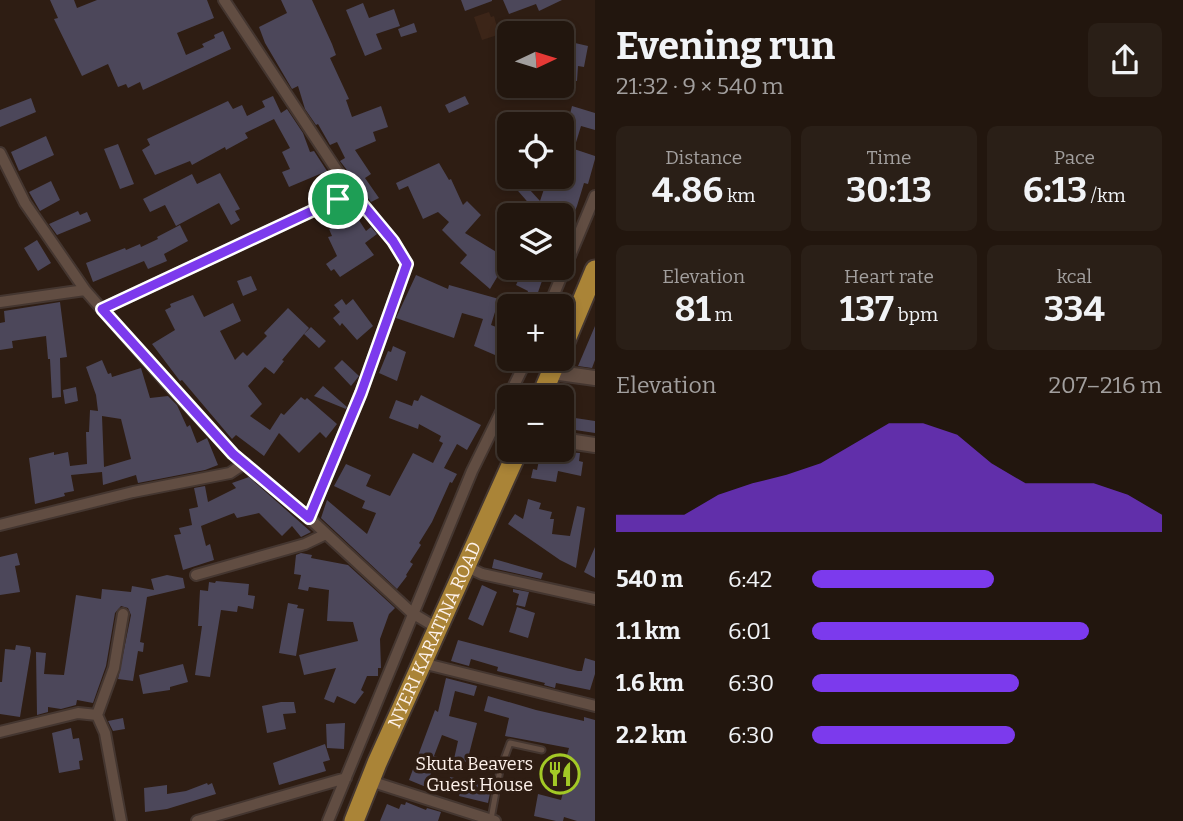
<!DOCTYPE html>
<html lang="en">
<head>
<meta charset="utf-8">
<style>
	body { margin:0; font-family:Bitter,serif; background:#2a1f17; color:#f1f3f6; height:100vh; display:flex; flex-direction:column; font-size:26px; white-space:nowrap }
	* { box-sizing:border-box; margin:0 }
	p { font-size:23px; color:#a29f9e }
	.icon { flex:none; width:38px; height:38px; fill:none; stroke:currentColor; stroke-width:2; stroke-linecap:round; stroke-linejoin:round }
	.map { position:relative; flex:1; overflow:hidden }
	.drawer { display:flex; flex-direction:column; background:#22160e; width:588px }
	.drawer>* { flex:none }
	.needle { width:46px; rotate:86deg }
	.controls { position:absolute; left:497px; top:21px; display:grid; gap:14px }
	.controls a { display:grid; place-items:center; width:77px; height:77px; border-radius:10px; background:#22160e; box-shadow:0 4px 10px #0003,0 0 0 2px #3f352e; font-size:35px }
	.pin { position:absolute; display:grid; place-items:center; width:60px; height:60px; color:#fff; margin:-30px; border:4px solid #fff; border-radius:50%; box-shadow:0 2px 7px #0007 }
	.round { display:grid; place-items:center; flex:none; width:74px; height:74px; border-radius:10px; background:#2a1f17 }
	.headline { display:flex; align-items:center; justify-content:space-between; height:119px; padding:0 21px }
	h1 { font-size:38px; font-weight:700; line-height:52px }
	.metrics { display:grid; grid-template-columns:repeat(3,1fr); gap:10px; height:119px; padding:7px 21px }
	.metrics div { display:grid; align-content:center; border-radius:10px; background:#2a1f17; text-align:center }
	.metrics b { font-size:35px; font-weight:700 }
	.metrics small { font-size:19px; font-weight:400 }
	.metrics p { font-size:19px }
	.chart { height:196px; padding:14px 21px }
	.chart p { display:flex; justify-content:space-between }
	.chart svg { width:100%; height:126px; margin-top:7px; fill:#7c3aed; opacity:.7 }
	ul { padding:0 21px; list-style:none; font-size:23px }
	li { display:grid; grid-template-columns:112px 84px 1fr; align-items:center; height:52px }
	li i { height:18px; border-radius:9px; background:#7c3aed }
	main { display:flex; flex:1; min-height:0 }
	.map>svg:first-child { display:block }
	.built { fill:#3c2518 }
	.building { fill:#4c475a; fill-rule:evenodd }
	.lines { fill:none; stroke-linecap:round; stroke-linejoin:round }
	.service-casing { stroke:#443630; stroke-width:9 }
	.minor-casing { stroke:#443630; stroke-width:14 }
	.tertiary-casing { stroke:#443630; stroke-width:18 }
	.trunk-casing { stroke:#443630; stroke-width:23 }
	.service { stroke:#614d42; stroke-width:5 }
	.minor { stroke:#614d42; stroke-width:10 }
	.tertiary { stroke:#614d42; stroke-width:14 }
	.trunk { stroke:#aa8437; stroke-width:19 }
	.route-casing { stroke:#fff; stroke-width:14 }
	.route { stroke:#7c3aed; stroke-width:9 }
	.labels { text-anchor:middle; dominant-baseline:central; stroke-width:7; stroke-linejoin:round; paint-order:stroke }
	.street-label { font-size:18px; fill:#fdf1ea; stroke:#2e1d13 }
	.poi-label { font-size:18px; fill:#fdf1ea; stroke:#2e1d13; text-anchor:end }
</style>
</head>
<body>
<main>
<div class="map">
<svg width="595" height="821" viewBox="0 0 595 821">
	<rect width="100%" height="100%" fill="#2e1d13"/>
	<path class="built" d="M489 12 491 17 494 16 497 27 514 22 516 29 482 40 474 17Z"/>
	<path class="building" d="M50 0H74L77 8 97 0H207L214 18 177 33 186 55 204 47 202 44 215 38 214 35 223 31 231 49 143 90 140 82 128 88 126 84 118 87 108 64 82 76 54 19 58 18Z
		M281 0H312L332 44 336 55 330 58 349 99 346 100 352 117 381 106 388 127 373 132 376 141 355 150 371 174 365 178 379 198 371 202 340 161 345 158 337 142 330 145 318 124 316 125 305 109 298 86 292 89 265 43 259 27 287 13Z
		M461 0H492V1L465 11Z
		M503 0H562L539 11 536 4 509 14Z
		M363 3 369 18 394 9 400 26 376 34 382 49 365 56 346 10Z
		M414 23 417 32 401 37 398 29Z
		M562 40 588 46 584 67 578 66 577 81 562 80Z
		M273 96 281 113 287 109 303 133 310 152 314 151 327 171 289 187 282 172 290 169 282 152 290 148 274 119 245 133 248 138 226 150 225 147 192 165 190 161 155 175 142 150 150 145 147 139 228 101 233 109 242 105 247 116 265 107 262 101Z
		M465 96 469 104 449 113 445 105Z
		M31 98 36 112 0 127V110Z
		M572 106 595 113V130L581 126 574 149 595 156V159L588 184 584 183 577 206 562 242V215H539L512 184 519 178 540 201 548 177H562V146Z
		M46 136 54 155 19 171 11 152Z
		M118 144 134 184 120 189 104 149Z
		M439 163 449 180 451 179 463 205 467 201 481 215 465 233 508 259 490 289 460 263 467 255 442 230 449 222 438 212 423 219 408 186 399 190 396 183Z
		M220 173 240 209 235 211 240 220 231 225 219 203 176 226 165 205 150 212 143 199 192 174 197 184Z
		M51 181 60 200 40 211 29 192Z
		M78 211 80 215 87 212 91 221 57 235 49 224Z
		M353 211 366 231 371 227 377 234 365 243 374 255 340 277 334 269 331 271 326 264 337 256 328 237 332 236 329 229 344 222 341 218Z
		M180 225 188 241 164 254 167 261 148 269 144 261 93 282 86 263 125 248 126 250 140 244 141 247 158 239 157 237Z
		M37 240 51 263 38 271 24 248Z
		M524 268H550L545 279 543 278 535 301 526 297 528 291 516 285Z
		M416 275 448 289 449 285 499 299 491 325 509 332V361L474 346 483 319 462 313 454 338 396 318Z
		M251 276 257 290 243 296 237 281Z
		M193 295 204 317 233 303 241 321 220 331 235 360 243 352 247 356 267 336 264 333 288 308 309 328 282 360 284 361 274 374 265 367 248 386 262 404 250 416 270 430 281 413 284 415 301 397 305 400 307 398 337 424 326 438 320 432 299 453 279 433 264 456 236 435 232 439 182 380 180 381 152 344 175 330 165 310 171 307 170 304Z
		M342 299 346 305 353 299 373 326 357 340 342 323 340 326 333 318 340 312 334 305Z
		M60 302 67 357 60 358 61 397 52 398 50 359H48L46 336 12 341 13 348 0 350V323L5 322 4 311Z
		M595 326V360L592 368 578 366Z
		M311 327 326 341 319 348 304 334Z
		M393 346 406 352 397 381 379 373 388 351 391 352Z
		M102 360 108 374 111 373 112 377 141 368 150 398 168 396 177 405 187 427 190 425 197 443 207 438 218 465 205 470 138 483 136 475 103 485 102 472 71 475 74 491 64 493 65 496 35 504 29 458 54 452V455L68 452 70 466 87 464 86 432H89L90 410 98 411 96 395 86 367ZM102 416 121 419 131 459 104 467Z
		M342 360 359 376 351 386 334 368Z
		M323 386 347 407 346 409 314 396Z
		M76 387 78 401 65 404 63 390Z
		M421 395 481 425 467 450 457 444 444 468 457 474 452 483 450 482 432 522 419 543 421 545 410 562 413 564 406 575 407 576 397 589 321 518 327 500 367 534 376 513 362 508 365 501 334 486 346 464 371 475 366 486 390 496 413 453 433 463 443 443 439 441 441 436 419 424 418 429 389 418 396 400 412 406 414 400 418 401Z
		M567 410 576 412 575 418 595 421V433L562 428V413L567 414Z
		M541 450 580 453 579 461 583 462 581 476 558 471 556 482 531 478 533 469 537 470Z
		M249 477 311 532 301 537 292 526 282 536 259 513 237 518 234 513 201 526 206 546 210 544 214 560 183 570 174 535 181 534 179 528 192 525 189 509 198 507 194 488 205 486 208 502 236 488 232 483Z
		M528 499 541 503 539 509 552 512 550 519H554L552 534 570 536 577 506 585 508 576 568 560 560 508 524 515 514 523 519Z
		M595 547V578L584 572Z
		M17 553 20 565 15 566 20 592 0 595V557Z
		M301 553 312 555 311 558 348 565 395 608 389 614 380 639 381 668H378V676H367L361 690 364 692 355 704 337 696 334 703 324 699 336 668 304 675 299 655 358 641 353 622 327 621 329 590 309 587 308 591 298 589 301 575 294 574 296 555Z
		M494 559 543 573 541 579 492 568Z
		M167 575 183 578 185 588 147 597 140 642 144 643 143 652 138 651 133 681 118 679 131 615 128 608 121 606 115 613 106 666 93 703 77 700 76 705 61 709 48 707V712L37 715 36 652 46 653 44 674 64 675 76 595 101 599 102 589 131 592 132 586 154 590 151 579Z
		M216 581 249 584 248 595 255 596 253 609 238 606 237 612 221 610 210 677 195 675 202 626H198L200 590 208 591 209 582 215 583Z
		M482 585 497 592 483 626 468 619Z
		M513 589 529 592 525 607 516 605 519 594 513 592Z
		M288 603 298 605 297 608 304 609 296 656 279 653Z
		M517 607 535 613 528 638 509 632Z
		M458 640 578 671H582L585 658 595 661V674L590 690 556 683 555 688 544 685 545 683 497 671 498 667 471 659 469 666 451 661Z
		M16 645 30 647 31 651 20 717 0 714V682H2L5 649 15 650Z
		M183 664 188 682 170 687V690L143 694 139 675Z
		M446 678 477 686 474 696 455 691 449 716 477 723 467 762 454 759 458 741 442 735 434 756 454 761 451 773 433 768 426 787 409 780 435 710 438 712Z
		M488 696 536 710 584 721V717L595 720V821H577L564 817 563 821H556L534 816 538 794 561 800 570 768 564 766 569 748 505 736 509 718 484 711Z
		M281 702H294L296 713 283 714 286 729 267 733 262 706Z
		M123 718 125 729 113 731 108 721Z
		M345 723 344 749 327 748 326 724Z
		M71 728 73 739 79 738 83 760 79 761 80 769 59 773 52 733Z
		M325 744 330 760 323 762 326 771 279 785 273 763Z
		M450 777 479 783 478 785 491 788 488 803 459 796 460 793 447 791Z
		M207 783 208 785 212 783 216 794 167 809 145 812 144 788 167 785V794L186 791Z
		M406 802 426 810 427 808 441 812 438 821H380L387 804 399 809 401 804 405 805Z"/>
	<g class="lines">
		<g class="service-casing">
			<path id="service" d="M491 819 500 770 510 743 542 750"/>
		</g>
		<g class="minor-casing">
			<path id="minor" d="M224 0 348 187 393 241 407 264 361 393 309 518
				M0 153 25 203 85 290 165 381 233 454 309 518 412 613 437 628
				M0 302 85 290
				M549 306 595 196
				M102 309 314 210C327 205 341 201 348 187
				M493 429 509 431
				M0 525 133 492 230 473 245 463
				M465 566 482 574 595 599
				M196 575 305 544 326 534
				M422 663 595 706
				M97 715 114 668 123 614
				M0 732 78 713 97 715 105 733 121 821
				M370 781 495 821
				M197 821 346 778
				M328 821 472 471 527 359"/>
		</g>
		<g class="tertiary-casing">
			<path id="tertiary" d="M552 372 595 378
				M562 440 595 445"/>
		</g>
		<g class="trunk-casing">
			<g id="trunk">
				<path d="M562 349 595 270"/>
				<path d="M541 397 557 359"/>
				<path id="s1" d="M354 821 377 763 518 450"/>
			</g>
		</g>
		<use href="#service" class="service"/>
		<use href="#minor" class="minor"/>
		<use href="#tertiary" class="tertiary"/>
		<use href="#trunk" class="trunk"/>
	</g>
	<g class="lines">
		<g class="route-casing">
			<path id="route" d="M348 187 393 241 407 264 361 393 309 518 233 454 102 309 314 210C328 205 341 201 348 187Z"/>
		</g>
		<use href="#route" class="route"/>
	</g>
	<defs>
		<g id="restaurant-ring" transform="scale(2.0125)"><circle r="9.5" fill="#2e1d13" stroke="#a3c926" stroke-width="1.5"/><path d="M-5-6h1v4h1v-4h1v4h1v-4h1v5L-1.5 .5V6h-2V.5L-5-1ZM5-6V6H3V1.5H1.5Q1.5-4 5-6Z" fill="#a3c926"/></g>
	</defs>
	<g fill-rule="evenodd">
		<use href="#restaurant-ring" x="560" y="774"/>
	</g>
	<g class="labels">
		<g class="street-label">
			<text stroke="none"><textPath href="#s1" startOffset="203">NYERI KARATINA ROAD</textPath></text>
		</g>
		<g class="poi-label">
			<text x="533" y="764">Skuta Beavers<tspan x="533" dy="21">Guest House</tspan></text>
		</g>
	</g>
</svg>
<div class="controls">
<a><svg class="needle" viewBox="-14 -14 28 28"><path d="M0-13l5 13h-10z" fill="#e53935"/><path d="M0 13l5-13h-10z" fill="#a29f9e"/></svg></a>
<a><svg class="icon" aria-label="locate" viewBox="0 0 24 24"><circle cx="12" cy="12" r="6"/><path d="M12 2v4M12 18v4M2 12h4M18 12h4"/></svg></a>
<a><svg class="icon" aria-label="layers" viewBox="0 0 24 24"><path d="M12 4l9 5-9 5-9-5zM3 14l9 5 9-5"/></svg></a>
<a>+</a>
<a>−</a>
</div>
<div class="pin" style="left:338px;top:199px;background:#1e9e55"><svg class="icon" aria-label="arrive" viewBox="0 0 24 24"><path d="M6 21V4h12l-3 4 3 4H6"/></svg></div>
</div>
<section class="drawer">
<div class="headline"><div><h1>Evening run</h1><p>21:32 · 9 × 540 m</p></div><a class="round"><svg class="icon" aria-label="share" viewBox="0 0 24 24"><path d="M12 15V3M7 8l5-5 5 5M5 13v7h14v-7"/></svg></a></div>
<div class="metrics">
<div><p>Distance</p><b>4.86<small> km</small></b></div>
<div><p>Time</p><b>30:13</b></div>
<div><p>Pace</p><b>6:13<small> /km</small></b></div>
</div>
<div class="metrics">
<div><p>Elevation</p><b>81<small> m</small></b></div>
<div><p>Heart rate</p><b>137<small> bpm</small></b></div>
<div><p>kcal</p><b>334</b></div>
</div>
<div class="chart"><p><span>Elevation</span>207–216 m</p>
<svg viewBox="0 0 160 44" preserveAspectRatio="none"><path d="M0 44V38L10 38L20 38L30 31L40 27L50 24L60 20L70 13L80 6L90 6L100 10L110 20L120 27L130 27L140 27L150 31L160 38V44z"/></svg>
</div>
<ul>
<li><b>540 m</b>6:42<i style="width:52%"></i></li>
<li><b>1.1 km</b>6:01<i style="width:79%"></i></li>
<li><b>1.6 km</b>6:30<i style="width:59%"></i></li>
<li><b>2.2 km</b>6:30<i style="width:58%"></i></li>
</ul>
</section>
</main>
</body>
</html>
